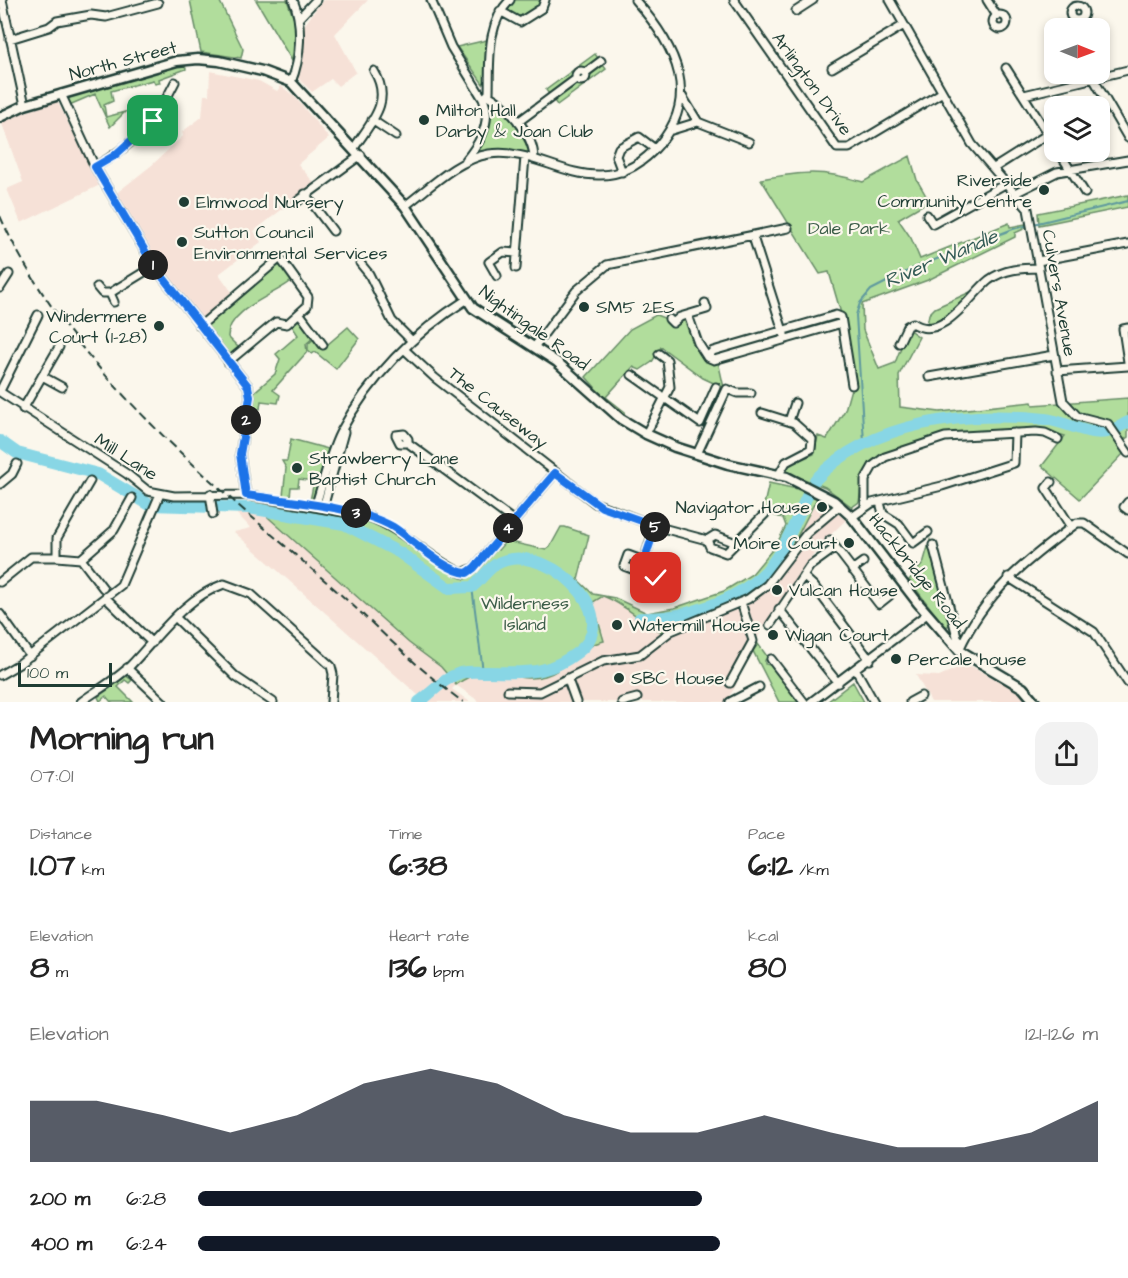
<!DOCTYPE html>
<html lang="en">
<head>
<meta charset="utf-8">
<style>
	body { margin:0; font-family:"Architects Daughter",sans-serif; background:#f2f2f2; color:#222; height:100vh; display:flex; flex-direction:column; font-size:22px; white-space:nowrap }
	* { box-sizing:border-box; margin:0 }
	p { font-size:20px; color:#767676 }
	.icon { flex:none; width:33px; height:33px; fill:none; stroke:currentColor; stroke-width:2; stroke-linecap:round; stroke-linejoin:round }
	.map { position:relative; height:702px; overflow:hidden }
	.sheet { display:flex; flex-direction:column; background:#fff; flex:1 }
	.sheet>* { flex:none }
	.needle { width:39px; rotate:91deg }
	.fabs { position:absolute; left:1044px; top:18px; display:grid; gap:12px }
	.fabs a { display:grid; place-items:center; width:66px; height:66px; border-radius:12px; background:#fff; box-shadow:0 3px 9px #0003; font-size:30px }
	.scale { position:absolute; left:18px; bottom:15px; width:94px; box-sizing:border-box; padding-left:6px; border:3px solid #1f3d34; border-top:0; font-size:16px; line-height:21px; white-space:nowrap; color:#1f3d34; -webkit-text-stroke:4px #fbf7ec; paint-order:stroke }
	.pin { position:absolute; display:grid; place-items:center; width:51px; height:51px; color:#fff; margin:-26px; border-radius:12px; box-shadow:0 3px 9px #0006 }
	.km { position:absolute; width:30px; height:30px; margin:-15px; border-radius:50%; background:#222; color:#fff; font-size:16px; line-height:30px; text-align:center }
	.round { display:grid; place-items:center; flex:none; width:63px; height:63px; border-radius:18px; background:#f2f2f2 }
	.head { display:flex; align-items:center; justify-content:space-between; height:102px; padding:0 30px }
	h1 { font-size:33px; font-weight:800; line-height:45px }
	.metrics { display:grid; grid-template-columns:repeat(3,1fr); gap:9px; height:102px; padding:6px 30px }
	.metrics div { display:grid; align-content:center }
	.metrics b { font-size:30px; font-weight:800 }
	.metrics small { font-size:16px; font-weight:400 }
	.metrics p { font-size:16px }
	.chart { height:168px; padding:12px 30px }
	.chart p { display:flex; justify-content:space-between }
	.chart svg { width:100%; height:108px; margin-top:6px; fill:#111827; opacity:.7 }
	ul { padding:0 30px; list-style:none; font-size:20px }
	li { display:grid; grid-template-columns:96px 72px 1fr; align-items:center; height:45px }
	li i { height:15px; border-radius:8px; background:#111827 }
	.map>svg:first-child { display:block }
	.built { fill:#f6e1d7 }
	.green { fill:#b1dd9c; stroke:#688d68; stroke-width:1.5 }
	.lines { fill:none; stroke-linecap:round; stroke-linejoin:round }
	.stream { stroke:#5e999e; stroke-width:2 }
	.river { stroke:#88d6e5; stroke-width:12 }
	.minor-casing { stroke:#1f3d34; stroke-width:11 }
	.major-casing { stroke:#1f3d34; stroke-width:13 }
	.minor { stroke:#fbf7ec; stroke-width:7 }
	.major { stroke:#fbf7ec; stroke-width:8 }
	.rail { stroke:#1f3d34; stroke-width:2; stroke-dasharray:9 4.5; stroke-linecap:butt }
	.route-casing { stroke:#fff; stroke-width:12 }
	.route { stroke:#1a73e8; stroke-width:8 }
	.poi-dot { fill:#1f3d34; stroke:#fbf7ec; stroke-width:2 }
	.labels { text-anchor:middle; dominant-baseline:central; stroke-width:4.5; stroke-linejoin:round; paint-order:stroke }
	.street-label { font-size:18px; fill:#1f3d34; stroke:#fbf7ec }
	.poi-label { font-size:18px; fill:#1f3d34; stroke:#fbf7ec; text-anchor:start }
	.park-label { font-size:18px; fill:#3c5d49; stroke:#fbf7ec }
	.water-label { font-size:20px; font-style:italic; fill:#345c57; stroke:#fbf7ec }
</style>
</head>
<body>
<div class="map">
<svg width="1128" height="702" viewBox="0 0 1128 702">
	<rect width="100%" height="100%" fill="#fbf7ec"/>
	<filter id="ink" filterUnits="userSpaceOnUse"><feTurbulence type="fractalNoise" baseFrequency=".0167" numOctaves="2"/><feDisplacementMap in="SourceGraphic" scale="12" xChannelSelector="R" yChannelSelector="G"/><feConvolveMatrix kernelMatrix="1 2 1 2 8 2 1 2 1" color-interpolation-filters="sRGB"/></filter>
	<g filter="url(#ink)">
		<path class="built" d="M323 0H368L335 34 356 72 338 86 331 79 312 92 298 78 303 27Z
			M210 71 259 81 277 91 281 86 294 96 329 138 298 164 315 184 254 231 261 242 219 274 234 295 201 323 155 263 114 195 152 165 183 136 182 132 202 117 204 95H209Z
			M57 101 100 185 21 223 7 189 23 182 1 121Z
			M817 498 846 520 822 543 779 602 756 640 734 689 725 702H480L456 685 452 689 470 702H426L234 532 251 528 236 513 252 503 409 643 441 667 445 674 463 679 479 673 543 677 566 666 604 636 593 601 604 596 636 613 650 626 782 566Z
			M967 664 1019 692 1027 702H931L916 675 939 676Z"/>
		<path class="green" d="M190 0H219L243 49 241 58 201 52Z
			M256 0H287L296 25 292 61Z
			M512 0H544L543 5 521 20 502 10Z
			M487 40 485 81 483 84 457 47Z
			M595 54 606 69 557 105 546 90Z
			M184 62 186 69 159 79 160 83 155 84 153 80 111 91 113 101 104 105 106 117 125 112 110 127 95 94 67 106 61 94Z
			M492 101 516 125 529 150 528 153 503 150 481 153 478 150 489 124Z
			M910 156 917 180 929 201 898 219 911 238 920 259 1009 223 1010 227 1026 224V228L1015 233V237L928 280 862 304 863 330 879 369 895 363 908 329 919 337 899 375 900 407 940 412 1032 402 1033 405 1128 398V437L1121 442 1126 451 1080 499 1042 466 1065 436 1047 431 963 435 883 455 863 474 859 502 852 507 825 487 785 472 790 464 814 454 818 436 827 439 845 410 852 385 840 310 829 272 820 274 761 179C803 172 821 169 863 182Z
			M1128 195V207L1039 225 1038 213Z
			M281 260 294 279C278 294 227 309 228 337L241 350 228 360 202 326Z
			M977 289 944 322 927 325 929 314 935 308Z
			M300 315 315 336 306 344 307 352 273 390 280 395 278 403 261 401 260 409 249 408 251 395 275 374 280 359 276 354 298 335 290 323Z
			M656 315 669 320 688 317 696 344 718 361 724 388 703 378 661 347 652 362 640 370 633 367 606 397 625 412 623 416 594 389 595 387 586 377 630 329Z
			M348 327 359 339 336 369 315 352 312 354 308 351V344L316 337 322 345 328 344Z
			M291 439 332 450 315 502 310 501 314 481 299 479 298 487H291L290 497 283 496 286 468 282 461H287Z
			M769 483 797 489 817 498 782 566 748 599 666 634C643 624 627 605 603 596L593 602 604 641C582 645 568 669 545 676 515 685 487 660 456 685L441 667 409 643 252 503 368 521C403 536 430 563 465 579L479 569 495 548 498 550 506 541 546 550 550 547 561 527H565L589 535 578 580 593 594 615 598 647 613 674 608 724 591 752 574 776 545 786 526 783 518 766 513 763 509Z
			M930 540 953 624 945 627 909 580 923 564Z
			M758 644 769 659 765 660V664L770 665 798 702H779L753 651Z
			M126 676 132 680 129 683 125 680 118 687 133 702H111L106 696 100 701 98 697Z
			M853 682 864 702H827Z"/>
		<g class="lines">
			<path class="stream" d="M864 442 856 315 860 303 871 290 914 268 1013 229 1128 201
				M472 587 483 672"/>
			<path class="river" d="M0 441 17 453 98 474 150 505 249 508 344 524 400 553 449 588 472 587C480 581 487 570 495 565 541 536 628 614 578 652 547 676 525 672 488 672 479 672 468 671 460 673 444 678 433 692 419 702
				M815 480C872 420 967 411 1045 419 1065 421 1087 436 1107 432 1114 431 1122 425 1128 422
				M640 618C682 620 738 601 767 570 786 548 797 517 809 492"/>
			<g class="minor-casing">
				<path id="minor" d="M2 0 25 105
					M431 0 451 47 483 99
					M734 0 837 148H849L941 93
					M890 0 972 144 1028 209 1063 401 1077 416 1108 424 1128 453
					M987 0 997 16
					M1070 13a7 7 0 1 1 14 0a7 7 0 1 1-14 0Z
					M500 11 520 22 542 8 545 0
					M796 11 813 0
					M993 22a7 7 0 1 1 14 0a7 7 0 1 1-14 0Z
					M299 18 316 0
					M10 39 49 27 57 21 91 15 106 17 158 3
					M832 68 904 25
					M1006 68 1054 144
					M576 76a5 5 0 1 1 10 0a5 5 0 1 1-10 0Z
					M585 73 601 61
					M1093 78 1128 138
					M291 82C301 59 303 23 293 0
					M61 94 95 167 154 266 248 386 250 397 240 454 246 495
					M488 95C508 106 534 134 534 159
					M1024 95 1128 70
					M682 96 698 122 749 142
					M372 120 396 136
					M518 122 576 79
					M672 130 698 122
					M354 148C371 122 393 102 374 71
					M1059 152 1085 193
					M466 160C480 143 493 121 483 99L489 93C490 61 486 24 510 0
					M95 167C132 146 157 120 175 82
					M994 168 1048 134
					M622 172 616 156 619 148 639 137 655 149
					M1015 193 1057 172 1128 160
					M305 194 333 231
					M298 201 361 155
					M405 206C430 187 458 159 489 154 528 148 562 176 600 175 621 175 638 166 653 151 704 100 676 46 635 0
					M927 215 933 224 1007 183
					M753 237 784 334
					M1038 261 1128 244
					M360 263 369 274 392 321 412 341
					M516 268 525 157
					M497 276 489 262 503 252 517 253
					M97 287 102 293H110L154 266
					M0 288 9 274
					M110 293 114 302
					M300 314 323 345
					M688 315 698 343 707 357
					M669 319 673 323 680 317 707 309 705 303
					M200 326 280 258 308 297 307 306 287 324 276 322 228 362
					M1128 328 1123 329 1128 362
					M899 343 907 326 913 323C942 343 971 294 989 280 1004 269 1022 268 1039 268
					M535 346 576 291 607 265 788 228
					M405 350 435 378 595 503 655 526 707 540 715 535 736 543
					M707 357 713 351 836 315 841 317 842 323 852 385
					M707 357 714 360 842 323
					M1057 371 1128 366
					M632 375 700 423 716 387
					M42 376 62 387
					M929 377 1054 355
					M0 391 38 315
					M0 392 127 474 148 491 174 496 246 495 366 516C403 528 428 558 462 573L474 568 555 473
					M23 409 59 347
					M762 413 794 423 812 439 811 449 786 462 778 476
					M789 421 795 403
					M646 434 670 387 667 360 659 354
					M408 443V439L404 434 396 435 400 443H408L514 521
					M697 454 727 389 737 393H751
					M1051 482 1046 488 1071 527
					M0 484 12 474 17 464
					M210 494 213 514
					M880 502 883 514 899 524 913 543 928 532
					M1128 502 1124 507 1128 510
					M315 507C323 483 329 455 340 433 369 378 415 332 466 300
					M865 507V480L873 466 885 457 945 437 1036 432 1045 433 1058 439
					M323 508 344 432
					M852 517 872 503 942 486 1014 463 1015 433
					M707 540 710 547 726 553 766 513
					M830 540 879 604 889 596
					M933 545 958 640 962 643
					M628 555 660 567 656 578 624 566Z
					M57 557 81 559 114 530 132 498
					M81 559 103 588
					M644 561 655 526
					M852 570 863 562
					M803 576 814 586 870 660
					M1008 577 1094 632 1128 683
					M0 582 31 557H57V538L90 481
					M106 598 152 643
					M779 609 838 683
					M0 614 30 656
					M175 617 236 677 273 702
					M770 625 810 566 835 548
					M959 650C985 592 1028 559 1077 523H1084L1128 554
					M771 659 804 702
					M127 668 163 702
					M856 670 874 702
					M0 675 19 664 121 585 160 494
					M568 680 576 702
					M730 683 753 641 741 602
					M508 691 540 692 603 661 640 655 671 631 748 599 767 585 807 533 840 505
					M81 702C97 690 116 680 130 666 159 636 184 598 224 584L251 594 331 666 333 674 331 702
					M622 702 637 698
					M730 702 759 687
					M811 702 927 614
					M910 702 921 696"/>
			</g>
			<g class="major-casing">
				<path id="major" d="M0 117 25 105 177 61 198 59 219 61 262 71 291 82 405 206 473 308 557 362 621 419 646 434 675 447 728 464 787 477 834 501 852 517 918 603 959 650 1023 688 1035 702"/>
			</g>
			<use href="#minor" class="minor"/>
			<use href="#major" class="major"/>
			<path class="rail" d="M0 216C69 369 208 478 330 585 375 624 415 667 463 702"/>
		</g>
	</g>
	<g class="lines" filter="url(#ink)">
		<g class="route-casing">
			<path id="route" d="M153 121 114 156 95 167 154 266 248 386 250 397 240 454 246 495C286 501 360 507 393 527 412 539 445 572 467 573L474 568 555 473 602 507 656 526 644 561 660 567 656 578"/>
		</g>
		<use href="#route" class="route"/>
	</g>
	<g class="poi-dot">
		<circle cx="424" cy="120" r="6"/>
		<circle cx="1044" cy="190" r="6"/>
		<circle cx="184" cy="202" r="6"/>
		<circle cx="182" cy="242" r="6"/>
		<circle cx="584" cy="307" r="6"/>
		<circle cx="159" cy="326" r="6"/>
		<circle cx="297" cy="468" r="6"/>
		<circle cx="822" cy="507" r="6"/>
		<circle cx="849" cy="543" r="6"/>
		<circle cx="777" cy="590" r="6"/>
		<circle cx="617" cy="625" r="6"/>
		<circle cx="773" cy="635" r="6"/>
		<circle cx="896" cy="659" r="6"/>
		<circle cx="619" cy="678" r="6"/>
	</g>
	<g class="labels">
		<g class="street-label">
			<text transform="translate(123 61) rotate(-15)">North Street</text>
			<text transform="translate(812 84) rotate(54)">Arlington Drive</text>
			<text transform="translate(1059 293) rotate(80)">Culvers Avenue</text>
			<text transform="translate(534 328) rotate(36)">Nightingale Road</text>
			<text transform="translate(498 408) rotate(38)">The Causeway</text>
			<text transform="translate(126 457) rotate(33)">Mill Lane</text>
			<text transform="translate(917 571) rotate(51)">Hackbridge Road</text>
		</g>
		<g class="poi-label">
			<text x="436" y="110">Milton Hall<tspan x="436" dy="21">Darby &amp; Joan Club</tspan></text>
			<text x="1032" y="180" text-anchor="end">Riverside<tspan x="1032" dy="21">Community Centre</tspan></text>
			<text x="196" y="202">Elmwood Nursery</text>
			<text x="194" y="232">Sutton Council<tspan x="194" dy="21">Environmental Services</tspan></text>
			<text x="596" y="307">SM5 2ES</text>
			<text x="147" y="316" text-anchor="end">Windermere<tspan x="147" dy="21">Court (1-28)</tspan></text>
			<text x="309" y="458">Strawberry Lane<tspan x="309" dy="21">Baptist Church</tspan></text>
			<text x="810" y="507" text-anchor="end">Navigator House</text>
			<text x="837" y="543" text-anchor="end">Moire Court</text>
			<text x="789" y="590">Vulcan House</text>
			<text x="629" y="625">Watermill House</text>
			<text x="785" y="635">Wigan Court</text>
			<text x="908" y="659">Percale house</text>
			<text x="631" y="678">SBC House</text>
		</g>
		<g class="park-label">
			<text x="849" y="228">Dale Park</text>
			<text x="525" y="603">Wilderness<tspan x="525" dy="21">Island</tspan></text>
		</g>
		<g class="water-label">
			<text transform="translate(941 259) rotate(-23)">River Wandle</text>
		</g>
	</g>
</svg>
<div class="fabs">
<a><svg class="needle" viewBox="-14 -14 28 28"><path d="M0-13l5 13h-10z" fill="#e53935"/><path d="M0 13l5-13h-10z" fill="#767676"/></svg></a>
<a><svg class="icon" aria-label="layers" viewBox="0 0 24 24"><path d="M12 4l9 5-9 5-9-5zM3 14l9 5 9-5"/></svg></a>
</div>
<div class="scale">100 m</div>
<div class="pin" style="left:153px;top:121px;background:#1e9e55"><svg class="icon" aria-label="arrive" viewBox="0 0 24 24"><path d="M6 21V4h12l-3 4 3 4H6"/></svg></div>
<div class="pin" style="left:656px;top:578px;background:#d93025"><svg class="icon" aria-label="check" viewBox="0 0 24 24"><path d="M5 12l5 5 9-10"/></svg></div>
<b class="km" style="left:153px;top:265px">1</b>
<b class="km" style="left:246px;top:420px">2</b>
<b class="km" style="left:356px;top:513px">3</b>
<b class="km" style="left:508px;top:528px">4</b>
<b class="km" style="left:655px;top:527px">5</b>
</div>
<section class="sheet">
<div class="head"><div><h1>Morning run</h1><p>07:01</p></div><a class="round"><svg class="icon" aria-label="share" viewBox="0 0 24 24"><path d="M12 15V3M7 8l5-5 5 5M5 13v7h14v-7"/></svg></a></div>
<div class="metrics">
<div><p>Distance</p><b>1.07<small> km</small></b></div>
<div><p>Time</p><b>6:38</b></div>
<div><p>Pace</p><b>6:12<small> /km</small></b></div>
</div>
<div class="metrics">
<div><p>Elevation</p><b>8<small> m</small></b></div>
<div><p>Heart rate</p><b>136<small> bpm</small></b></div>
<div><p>kcal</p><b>80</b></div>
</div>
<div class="chart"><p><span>Elevation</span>121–126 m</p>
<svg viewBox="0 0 160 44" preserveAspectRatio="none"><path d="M0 44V19L10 19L20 25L30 32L40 25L50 12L60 6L70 12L80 25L90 32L100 32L110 25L120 32L130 38L140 38L150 32L160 19V44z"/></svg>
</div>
<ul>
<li><b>200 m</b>6:28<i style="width:56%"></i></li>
<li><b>400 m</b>6:24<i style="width:58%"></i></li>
</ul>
</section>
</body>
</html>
